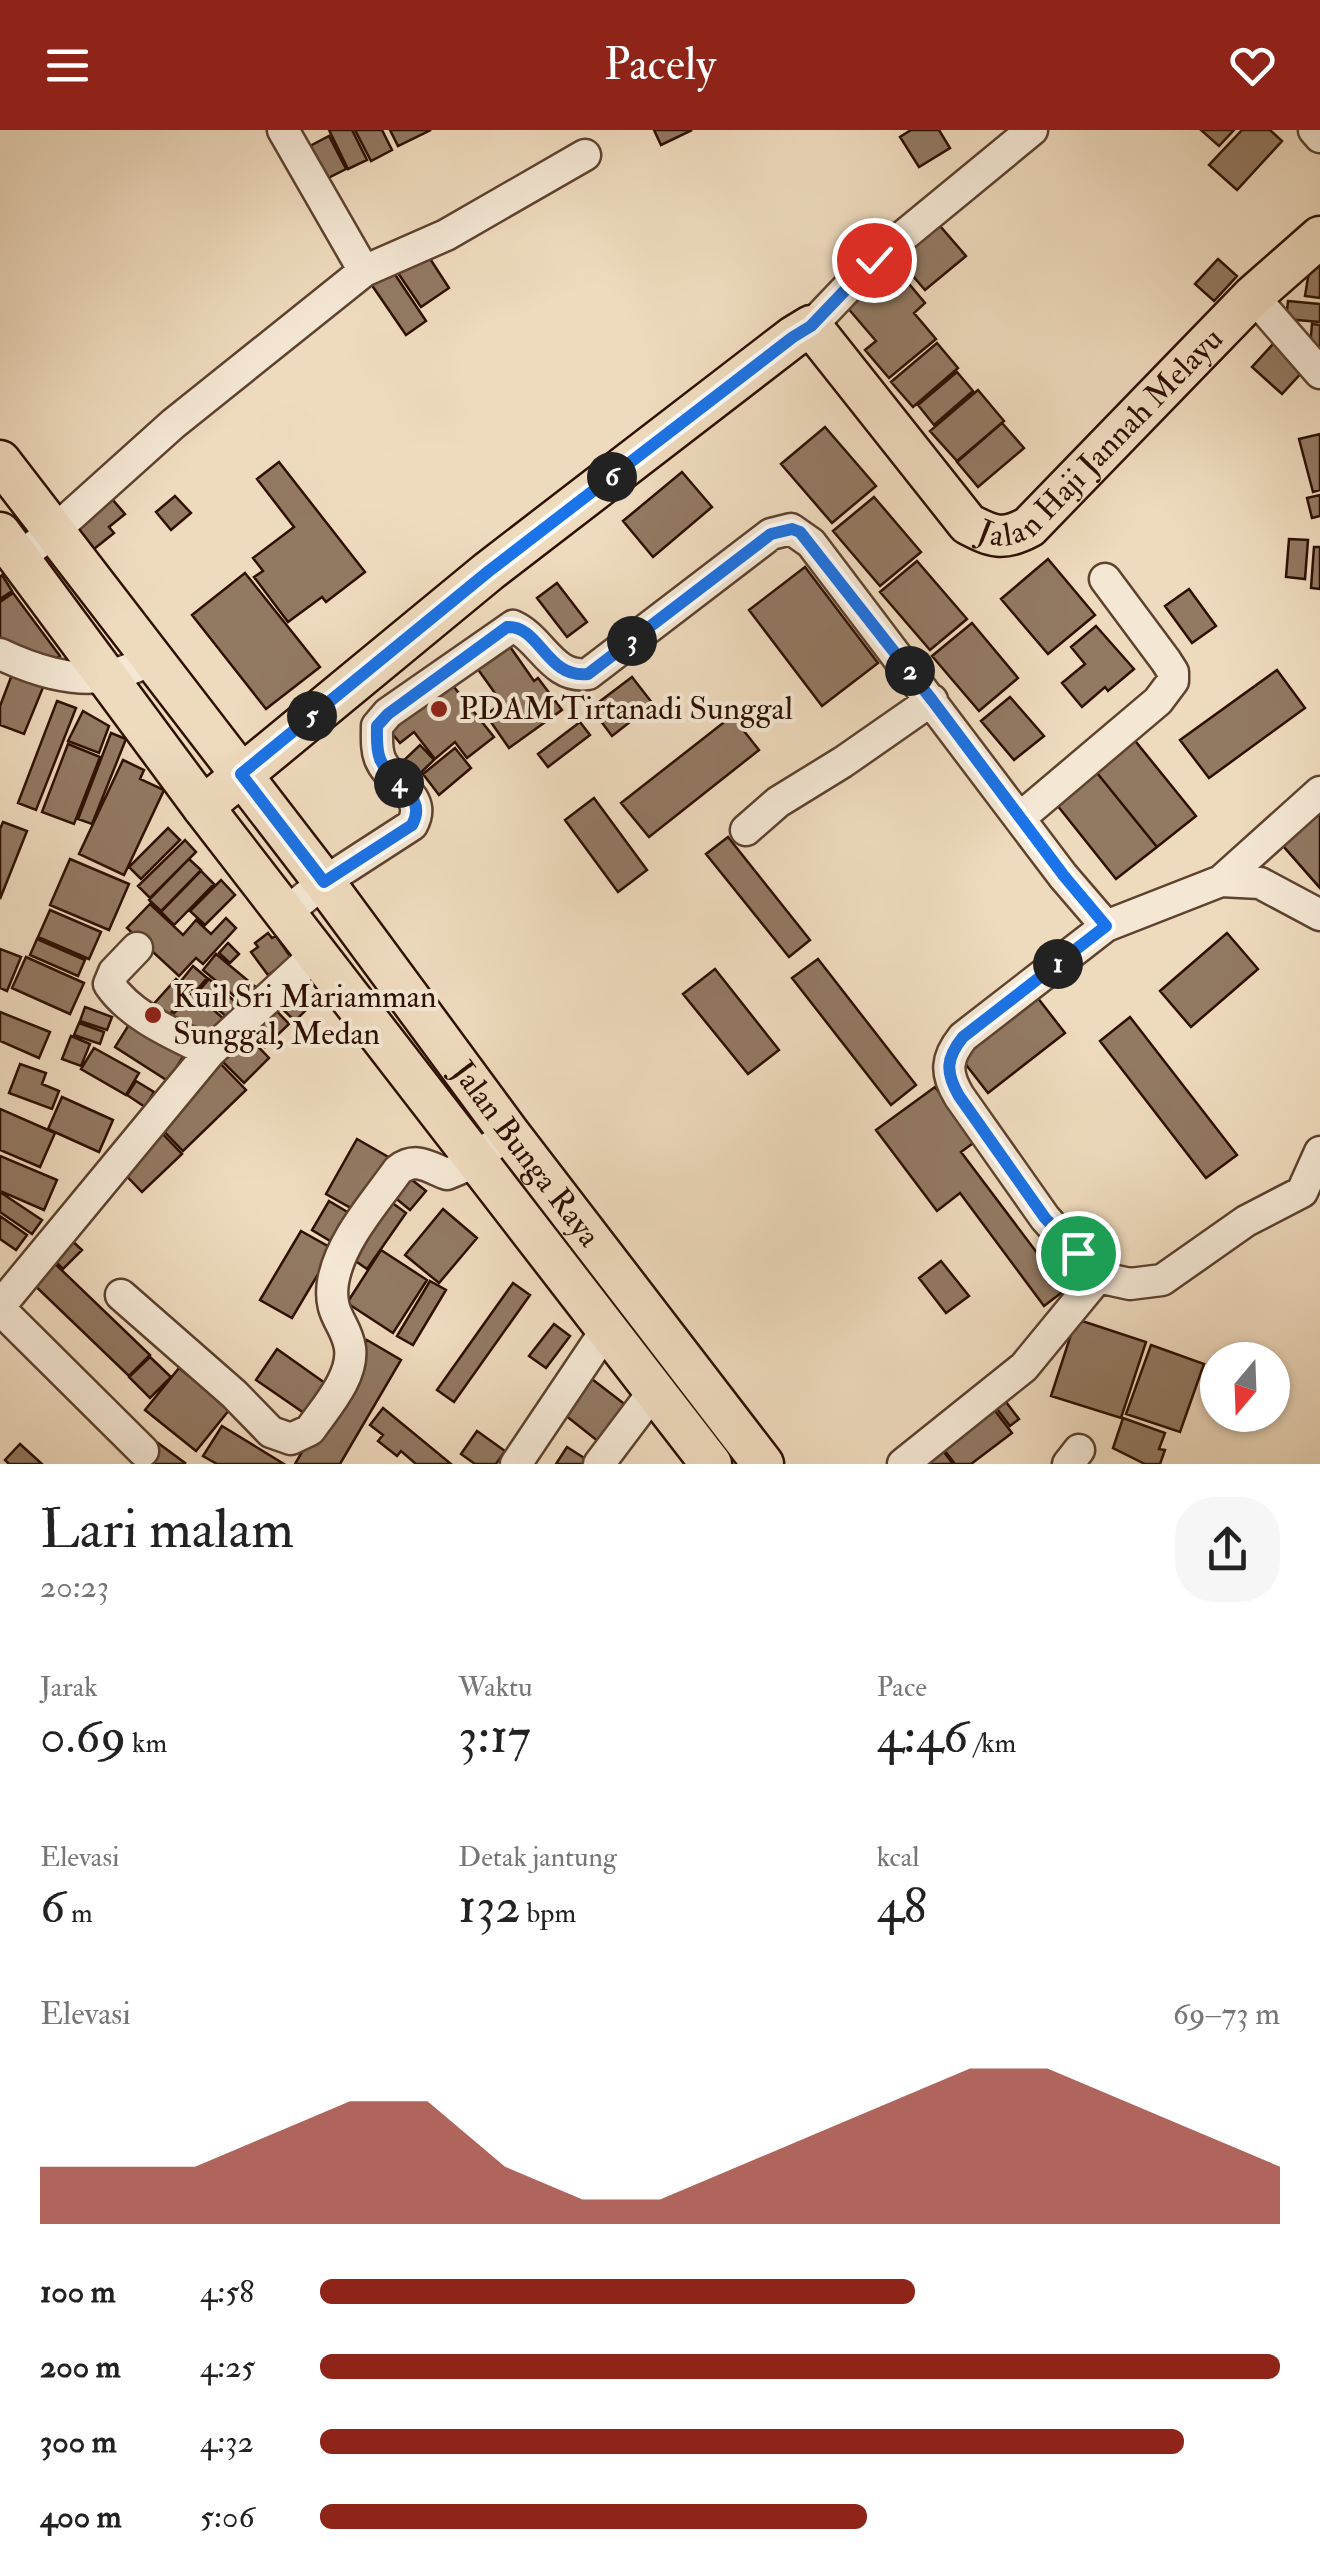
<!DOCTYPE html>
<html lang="id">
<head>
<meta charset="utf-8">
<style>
	body { margin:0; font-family:"IM FELL Double Pica",serif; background:#f6f6f6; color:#222; height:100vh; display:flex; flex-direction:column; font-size:38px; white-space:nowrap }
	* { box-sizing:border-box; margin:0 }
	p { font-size:32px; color:#767676 }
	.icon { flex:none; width:55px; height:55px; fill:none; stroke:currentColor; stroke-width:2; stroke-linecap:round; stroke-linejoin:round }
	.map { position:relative; height:1334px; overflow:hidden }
	.drawer { display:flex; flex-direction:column; background:#fff; flex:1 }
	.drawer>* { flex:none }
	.needle { width:65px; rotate:199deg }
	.fabs { position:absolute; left:1200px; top:1212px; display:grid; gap:20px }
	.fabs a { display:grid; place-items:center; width:90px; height:90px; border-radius:50%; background:#fff; box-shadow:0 2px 8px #0004; font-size:50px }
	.pin { position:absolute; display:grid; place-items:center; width:85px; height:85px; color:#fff; margin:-42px; border:5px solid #fff; border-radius:50%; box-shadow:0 2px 10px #0007 }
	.km { position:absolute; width:50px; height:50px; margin:-25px; border-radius:50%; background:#222; color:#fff; font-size:28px; line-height:50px; text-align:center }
	.round { display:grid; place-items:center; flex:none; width:105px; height:105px; border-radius:40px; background:#f6f6f6 }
	.summary { display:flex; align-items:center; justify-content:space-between; height:170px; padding:0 40px }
	h1 { font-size:55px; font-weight:600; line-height:75px }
	.metrics { display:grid; grid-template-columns:repeat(3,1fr); gap:15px; height:170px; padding:10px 40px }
	.metrics div { display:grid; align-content:center }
	.metrics b { font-size:50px; font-weight:600 }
	.metrics small { font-size:28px; font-weight:400 }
	.metrics p { font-size:28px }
	.chart { height:280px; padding:20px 40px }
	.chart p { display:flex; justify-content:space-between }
	.chart svg { width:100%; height:180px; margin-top:10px; fill:#8f2418; opacity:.7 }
	ul { padding:0 40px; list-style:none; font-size:32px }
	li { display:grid; grid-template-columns:160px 120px 1fr; align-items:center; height:75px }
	li i { height:25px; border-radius:12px; background:#8f2418 }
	header { display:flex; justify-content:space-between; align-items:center; height:130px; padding:0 40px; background:#8f2418; color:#fff; font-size:45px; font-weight:600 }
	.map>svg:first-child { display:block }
	.building { fill:#927962; stroke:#2e1000; stroke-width:2.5 }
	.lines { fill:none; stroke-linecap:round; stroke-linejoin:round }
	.minor-casing { stroke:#5e422f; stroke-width:35 }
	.major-casing { stroke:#2e1000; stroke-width:45 }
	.minor { stroke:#f4e7d4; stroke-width:30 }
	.major { stroke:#eedabd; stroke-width:40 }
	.route-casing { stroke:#fff; stroke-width:20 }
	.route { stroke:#1a73e8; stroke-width:12 }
	.poi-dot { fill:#8f2418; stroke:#f4e7d4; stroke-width:4 }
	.labels { text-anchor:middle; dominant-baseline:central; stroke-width:8; stroke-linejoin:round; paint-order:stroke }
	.street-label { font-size:32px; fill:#2e1000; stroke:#f4e7d4 }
	.poi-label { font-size:32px; fill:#2e1000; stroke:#f4e7d4; text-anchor:start }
</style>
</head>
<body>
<header><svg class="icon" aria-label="menu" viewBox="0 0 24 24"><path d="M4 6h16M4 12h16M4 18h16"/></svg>Pacely<svg class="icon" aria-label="heart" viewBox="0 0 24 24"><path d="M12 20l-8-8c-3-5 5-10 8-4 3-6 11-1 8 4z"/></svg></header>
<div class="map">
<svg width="1320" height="1334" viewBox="0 0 1320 1334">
	<rect width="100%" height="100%" fill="#eedabd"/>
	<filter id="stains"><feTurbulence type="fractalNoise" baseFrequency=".002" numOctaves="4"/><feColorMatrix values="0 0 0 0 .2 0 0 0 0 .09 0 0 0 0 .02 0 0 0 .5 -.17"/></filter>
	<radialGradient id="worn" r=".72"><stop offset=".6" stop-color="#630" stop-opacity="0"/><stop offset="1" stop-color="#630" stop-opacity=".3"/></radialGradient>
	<path class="building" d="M329 0H352L367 30 348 39Z
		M355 0H382L392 20 371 31Z
		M390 0H431L398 16Z
		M654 0H692L661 15Z
		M911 0H939L950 18 919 37 900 7Z
		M1201 0H1234L1219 16Z
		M1242 0H1270L1282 11 1237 60 1209 35Z
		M329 6 346 39 326 49 310 16Z
		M934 89 966 126 925 160 894 124Z
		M427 124 449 158 421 177 398 143Z
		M888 129 925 173 914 183 936 209 889 248 865 220 876 211 840 169Z
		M1218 129 1237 146 1214 171 1195 154Z
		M1310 135 1320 137V168L1305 166Z
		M390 137 426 191 406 205 369 151Z
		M1288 171 1320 174V192L1286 189Z
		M1312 194 1320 195V229L1309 228Z
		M937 213 958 238 913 277 891 252Z
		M1274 213 1304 240 1282 264 1252 237Z
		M957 242 973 261 934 295 918 275Z
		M978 260 1004 291 957 331 930 301Z
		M1002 293 1024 318 978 357 957 332Z
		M825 297 876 356 832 393 781 334Z
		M1320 304V360L1313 362 1299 309Z
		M279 332 365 442 326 472 322 467 288 492 254 447 263 441 253 428 294 397 257 349Z
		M682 342 712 377 653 427 623 391Z
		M106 362 125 384 109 397 114 403 94 419 71 392Z
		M1320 365V386L1312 388 1307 368Z
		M175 366 191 383 171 400 156 382Z
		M874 367 921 422 880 456 833 401Z
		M1289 409 1308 410 1305 449 1286 447Z
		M1314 417H1320V459L1311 458Z
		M1048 429 1095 485 1048 524 1001 469Z
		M917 431 967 489 930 520 880 462Z
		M805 437 878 533 822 576 749 480Z
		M245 443 320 537 266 579 192 485Z
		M2 445 12 461 0 469V447Z
		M557 453 587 492 567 507 537 468Z
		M1189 459 1216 496 1192 513 1165 476Z
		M13 463 60 526 53 531 0 509V472Z
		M972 493 1018 548 979 581 932 526Z
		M1096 496 1134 539 1108 561 1105 557 1082 577 1062 553 1085 534 1071 517Z
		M504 508 534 551 538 548 562 580 509 618 486 585 502 573 472 531Z
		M1277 540 1305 578 1209 648 1180 610Z
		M13 542 44 555 24 604 0 595V576Z
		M632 547 653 574 612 606 591 578Z
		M450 552 494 607 467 628 455 612 435 629 414 602 400 613 385 595Z
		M1010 567 1044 606 1014 630 981 591Z
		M57 571 76 578 36 680 18 673Z
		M83 581 109 596 99 623 68 611Z
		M732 586 759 620 649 707 621 673Z
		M580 592 590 605 548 637 538 624Z
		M111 603 126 609 92 694 78 689Z
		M1132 607 1196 686 1157 717 1093 638Z
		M68 614 100 627 74 694 42 682Z
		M420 615 434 630 412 651 398 636Z
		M455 618 471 638 439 665 423 644Z
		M123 630 144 640 140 649 164 660 124 745 79 724Z
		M1093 638 1157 717 1116 749 1053 670Z
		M594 668 647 740 618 762 565 690Z
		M1320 671V758L1277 709Z
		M3 692 27 701 0 769V699Z
		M168 698 180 710 141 749 129 737Z
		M728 707 810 810 789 827 706 724Z
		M185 710 196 722 150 768 138 756Z
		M70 729 129 754 109 800 50 775Z
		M189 729 201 740 161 781 149 770Z
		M201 741 214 754 174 795 161 782Z
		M221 750 235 765 205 795 190 781Z
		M150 774 183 805 196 790 211 804 226 788 236 798 203 834 196 828 179 846 127 798Z
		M50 780 101 802 89 829 38 807Z
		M268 803 272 808 276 806 292 829 268 845 251 822 258 817 255 813Z
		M1227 803 1258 839 1191 897 1160 861Z
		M37 809 85 830 78 846 30 825Z
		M228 813 239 824 230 833 219 823Z
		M0 819 21 827 7 861 0 858Z
		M216 824 258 859 245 875 203 840Z
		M26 827 84 853 70 884 12 858Z
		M818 829 916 955 891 975 792 848Z
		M193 836 207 848 195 862 181 851Z
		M715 839 779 920 748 944 683 864Z
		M176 849 189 861 166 889 152 876Z
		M209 849 240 876 229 889 198 862Z
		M290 855 311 875 295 891 274 871Z
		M193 862 225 890 201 917 169 889Z
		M1037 867 1065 903 988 963 960 927Z
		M270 874 289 894 265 917 246 898Z
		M85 877 112 887 107 900 80 891Z
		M0 882 50 902 39 928 0 911Z
		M135 885 188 919 168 951 115 917Z
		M1130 887 1237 1025 1206 1048 1100 911Z
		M79 893 104 902 100 914 74 905Z
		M247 905 269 928 244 953 221 930Z
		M71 906 90 914 81 936 62 929Z
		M94 918 139 943 126 965 81 939Z
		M216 929 246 960 183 1021 153 990Z
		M20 934 46 943 42 954 59 961 52 979 9 963Z
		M136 951 154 962 145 977 127 965Z
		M935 957 976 1011 961 1022 1065 1160 1044 1176 960 1063 937 1081 876 1000Z
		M62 967 113 990 99 1022 48 999Z
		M0 979 55 1003 40 1037 0 1020Z
		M156 997 182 1024 142 1062 116 1035Z
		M357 1009 390 1028 358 1082 326 1064Z
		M0 1026 57 1050 44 1080 0 1061Z
		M402 1042 426 1061 410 1080 387 1061Z
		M0 1062 42 1090 32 1104 0 1082Z
		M383 1066 406 1083 367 1139 344 1123Z
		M329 1071 354 1086 337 1115 312 1100Z
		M443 1079 477 1108 439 1153 405 1125Z
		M0 1086 27 1105 16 1120 0 1109Z
		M301 1101 333 1119 292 1188 260 1170Z
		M68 1107 82 1120 63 1139 49 1125Z
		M381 1120 427 1150 393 1203 347 1173Z
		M48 1127 150 1225 129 1246 27 1148Z
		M941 1131 969 1166 946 1183 919 1148Z
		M430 1151 446 1160 413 1215 397 1206Z
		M513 1153 530 1165 454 1272 437 1260Z
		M1076 1189 1146 1212 1121 1288 1051 1266Z
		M554 1194 570 1206 546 1238 529 1226Z
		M367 1210 401 1230 340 1334H295Z
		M1151 1215 1204 1234 1180 1302 1126 1284Z
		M277 1219 325 1253 304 1283 256 1250Z
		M150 1227 171 1247 150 1268 129 1247Z
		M179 1238 230 1279 196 1321 145 1280Z
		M588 1246 627 1276 599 1312 560 1281Z
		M1003 1268 1019 1289 1010 1296 994 1275Z
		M989 1273 1012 1303 971 1334H955L938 1312Z
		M383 1278 451 1334H416L401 1321 397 1326 378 1311 383 1305 370 1295Z
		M1123 1288 1165 1303 1159 1319 1165 1320 1160 1334H1145L1113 1318Z
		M222 1296 284 1334H217L203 1326Z
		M477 1301 505 1321 496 1334H475L461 1324Z
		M158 1313 185 1333 184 1334H143Z
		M20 1314 42 1334H9L5 1330Z
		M567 1317 589 1331 587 1334H556Z
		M941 1318 953 1334H927L924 1330Z"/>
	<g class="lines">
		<g class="minor-casing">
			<path id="minor" d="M1314 0 1320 7
				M364 141 446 105 585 25
				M1253 166 1320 243
				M811 196 874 130 1032 0
				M19 428 54 401 173 294 364 141 283 0
				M0 524C31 539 73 553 108 546 123 543 139 535 153 530
				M1021 687 1158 571 1173 551V542L1166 531 1105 449
				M746 700 778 672 843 632 932 570
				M1221 751 1320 662
				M287 782 324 752 412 695C429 665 390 654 380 629 376 619 377 607 377 596L388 583 513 496C542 509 552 549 588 544L771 404 791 399 811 413 1063 746 1106 796
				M1320 785 1260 753 1221 751 1106 796 963 907C946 928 945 943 959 966L1045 1088 1098 1147 1130 1154 1162 1150 1246 1091 1302 1062 1320 1022
				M137 818 114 842 109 854C131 887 176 905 210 922
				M121 1165 234 1264 271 1302 291 1309 310 1300C325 1278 354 1247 350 1218 346 1192 328 1186 333 1152 340 1111 374 1074 398 1040 416 1026 428 1037 447 1044L464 1037 492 1016
				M0 1176 210 922 317 823
				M0 1179 143 1321
				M516 1334 606 1200
				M599 1334 654 1261
				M903 1334 1024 1237 1098 1147
				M1068 1334 1079 1320"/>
		</g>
		<g class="major-casing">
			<g id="major">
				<path id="s1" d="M0 331 324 752 509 1003 763 1334"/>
				<path d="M0 403 203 677 711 1334"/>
				<path id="s2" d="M203 677 489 441 793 207 811 196 968 394C993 407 1003 411 1029 397L1253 166 1320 107"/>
			</g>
		</g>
		<use href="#minor" class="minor"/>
		<use href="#major" class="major"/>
	</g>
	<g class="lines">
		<g class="route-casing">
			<path id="route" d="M874 130 811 196 793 207 489 441 241 644 324 752 412 695C429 665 390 654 380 629 376 619 377 607 377 596L388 584 507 497C540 495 546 549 588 544L771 404 792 399 800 402 932 570 1064 746 1106 796 963 907C946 928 945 942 959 966L1045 1088 1078 1123"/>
		</g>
		<use href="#route" class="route"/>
	</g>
	<g class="poi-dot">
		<circle cx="439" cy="579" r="10"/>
		<circle cx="153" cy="885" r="10"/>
	</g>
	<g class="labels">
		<g class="street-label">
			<text stroke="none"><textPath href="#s2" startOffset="1202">Jalan Haji Jannah Melayu</textPath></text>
			<text stroke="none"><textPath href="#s1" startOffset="870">Jalan Bunga Raya</textPath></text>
		</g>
		<g class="poi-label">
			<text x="459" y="579">PDAM Tirtanadi Sunggal</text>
			<text x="173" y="867">Kuil Sri Mariamman<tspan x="173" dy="37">Sunggal, Medan</tspan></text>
		</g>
	</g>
	<rect width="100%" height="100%" filter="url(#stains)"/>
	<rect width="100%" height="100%" fill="url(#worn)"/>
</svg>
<div class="fabs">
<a><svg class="needle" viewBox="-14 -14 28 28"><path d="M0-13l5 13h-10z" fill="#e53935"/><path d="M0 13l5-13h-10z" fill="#767676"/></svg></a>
</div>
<div class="pin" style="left:1078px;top:1123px;background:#1e9e55"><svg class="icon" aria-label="arrive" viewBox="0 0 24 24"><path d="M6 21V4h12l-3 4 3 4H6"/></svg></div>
<div class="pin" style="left:874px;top:130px;background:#d93025"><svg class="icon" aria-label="check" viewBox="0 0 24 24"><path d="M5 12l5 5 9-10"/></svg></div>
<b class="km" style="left:1058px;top:834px">1</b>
<b class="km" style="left:910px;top:541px">2</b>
<b class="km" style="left:632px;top:511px">3</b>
<b class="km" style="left:399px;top:653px">4</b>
<b class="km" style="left:312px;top:586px">5</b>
<b class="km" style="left:612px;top:347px">6</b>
</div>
<section class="drawer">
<div class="summary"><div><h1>Lari malam</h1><p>20:23</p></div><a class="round"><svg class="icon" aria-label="share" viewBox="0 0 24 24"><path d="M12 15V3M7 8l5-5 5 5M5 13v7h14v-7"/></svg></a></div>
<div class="metrics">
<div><p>Jarak</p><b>0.69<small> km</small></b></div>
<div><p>Waktu</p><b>3:17</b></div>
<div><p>Pace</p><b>4:46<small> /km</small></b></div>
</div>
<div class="metrics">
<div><p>Elevasi</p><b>6<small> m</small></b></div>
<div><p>Detak jantung</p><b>132<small> bpm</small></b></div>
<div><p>kcal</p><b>48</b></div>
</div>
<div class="chart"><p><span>Elevasi</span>69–73 m</p>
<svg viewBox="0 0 160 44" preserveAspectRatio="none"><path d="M0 44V30L10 30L20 30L30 22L40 14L50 14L60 30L70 38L80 38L90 30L100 22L110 14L120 6L130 6L140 14L150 22L160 30V44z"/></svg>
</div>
<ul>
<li><b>100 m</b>4:58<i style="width:62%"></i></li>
<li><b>200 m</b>4:25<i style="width:100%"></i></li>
<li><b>300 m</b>4:32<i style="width:90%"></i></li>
<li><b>400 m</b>5:06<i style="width:57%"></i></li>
</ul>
</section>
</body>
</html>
